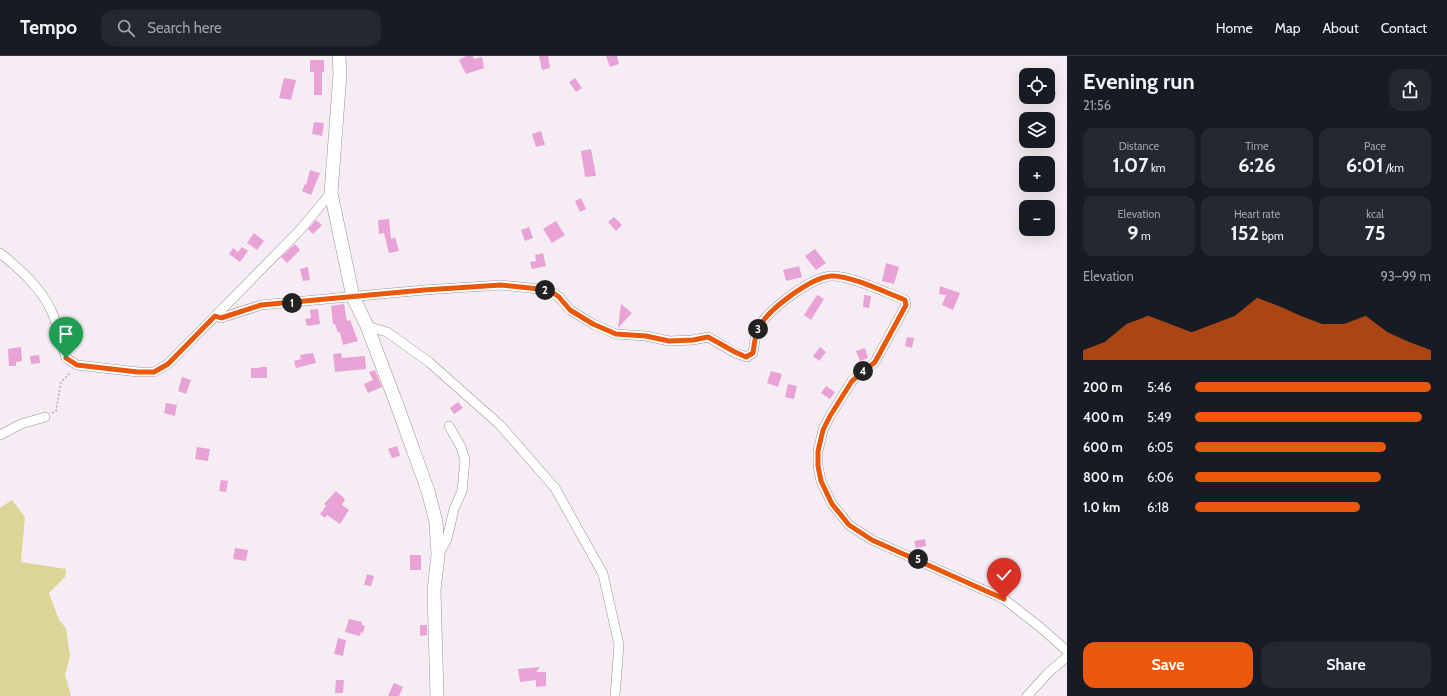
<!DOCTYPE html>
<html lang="en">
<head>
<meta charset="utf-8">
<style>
	body { margin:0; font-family:Cabin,sans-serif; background:#242831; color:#f1f3f6; height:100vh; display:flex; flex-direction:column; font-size:15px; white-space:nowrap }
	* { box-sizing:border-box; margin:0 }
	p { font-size:13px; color:#9ea1a6 }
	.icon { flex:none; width:22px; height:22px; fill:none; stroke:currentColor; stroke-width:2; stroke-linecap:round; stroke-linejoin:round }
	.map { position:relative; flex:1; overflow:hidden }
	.panel { display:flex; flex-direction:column; background:#171b24; width:380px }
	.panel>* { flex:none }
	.tools { position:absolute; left:1019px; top:12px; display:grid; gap:8px }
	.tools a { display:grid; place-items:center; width:36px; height:36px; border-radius:8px; background:#171b24; box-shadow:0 4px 16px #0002; font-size:20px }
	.pin { position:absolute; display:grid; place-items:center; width:34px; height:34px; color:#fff; margin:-41px -17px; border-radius:50% 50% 50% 0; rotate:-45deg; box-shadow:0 0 4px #0007 }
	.pin .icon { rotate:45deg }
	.km { position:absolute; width:20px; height:20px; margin:-10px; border-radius:50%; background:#222; color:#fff; font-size:11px; line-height:20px; text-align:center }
	.round { display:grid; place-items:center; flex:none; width:42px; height:42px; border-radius:12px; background:#242831 }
	.overview { display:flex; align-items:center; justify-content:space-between; height:68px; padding:0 16px }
	h1 { font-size:22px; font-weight:700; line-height:30px }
	.figures { display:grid; grid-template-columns:repeat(3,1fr); gap:6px; height:68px; padding:4px 16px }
	.figures div { display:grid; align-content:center; border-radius:10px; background:#242831; text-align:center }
	.figures b { font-size:20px; font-weight:700 }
	.figures small { font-size:11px; font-weight:400 }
	.figures p { font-size:11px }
	.chart { height:112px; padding:8px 16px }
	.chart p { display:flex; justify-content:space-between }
	.chart svg { width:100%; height:72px; margin-top:4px; fill:#ea580c; opacity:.7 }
	.button { display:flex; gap:8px; margin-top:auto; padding:8px 16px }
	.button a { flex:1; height:46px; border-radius:12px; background:#ea580c; color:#fff; font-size:16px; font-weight:700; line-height:46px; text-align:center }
	.button a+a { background:#242831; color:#f1f3f6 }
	ul { padding:0 16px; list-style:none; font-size:13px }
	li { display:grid; grid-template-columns:64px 48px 1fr; align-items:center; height:30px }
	li i { height:10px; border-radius:5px; background:#ea580c }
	header { display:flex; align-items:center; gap:24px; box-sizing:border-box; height:56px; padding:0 20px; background:#171b24; border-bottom:1px solid #363941 }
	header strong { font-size:19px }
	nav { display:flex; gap:22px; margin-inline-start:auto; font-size:14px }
	.search { width:280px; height:36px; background:#242831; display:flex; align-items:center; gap:10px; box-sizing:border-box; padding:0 14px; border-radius:12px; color:#9ea1a6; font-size:15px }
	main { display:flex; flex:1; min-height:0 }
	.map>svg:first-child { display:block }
	.green { fill:#dbd598 }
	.building { fill:#e9a2d6 }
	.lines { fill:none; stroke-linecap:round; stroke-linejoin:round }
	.street-casing { stroke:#9a9397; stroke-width:10 }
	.secondary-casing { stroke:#9a9397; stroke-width:14 }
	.path { stroke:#b5aeb3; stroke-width:1.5; stroke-dasharray:2 2; stroke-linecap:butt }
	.street { stroke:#fff; stroke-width:9 }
	.secondary { stroke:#fff; stroke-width:13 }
	.route-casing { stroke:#fff; stroke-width:8 }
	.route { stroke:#ea580c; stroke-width:5 }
</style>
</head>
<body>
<header>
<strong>Tempo</strong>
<div class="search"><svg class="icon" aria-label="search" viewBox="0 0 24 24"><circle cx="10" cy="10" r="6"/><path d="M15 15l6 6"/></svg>Search here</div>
<nav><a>Home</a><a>Map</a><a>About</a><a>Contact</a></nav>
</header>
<main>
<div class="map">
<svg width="1067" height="640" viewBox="0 0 1067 640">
	<rect width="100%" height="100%" fill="#f5edf3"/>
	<path class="green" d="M12 444 25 461 21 506 66 513 65 521 49 537 59 564 66 572 70 600 65 619 71 640H0V452Z"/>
	<path class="building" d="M466 0H473L474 3 482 1 484 12 466 18 459 4Z
		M539 0H548L550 12 542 14Z
		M606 0H617L619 8 610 11Z
		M310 4H324V16H322V39H314V16H310Z
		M284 22 296 24 291 44 279 42Z
		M575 22 582 32 576 36 569 26Z
		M1048 30 1057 37 1048 48Z
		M314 66 324 67 322 80 312 78Z
		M541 75 545 89 536 91 532 78Z
		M591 93 596 120 585 121 581 95Z
		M310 114 320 117 311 139 302 135 305 128 306 129Z
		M581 142 586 153 580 156 575 145Z
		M614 161 622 169 616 175 608 166Z
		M389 163 391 183 395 181 399 195 389 197 384 177 379 178 378 164Z
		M316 164 322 169 313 178 308 173Z
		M556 165 565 179 552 187 543 173Z
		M529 171 533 182 525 185 521 174Z
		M254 177 264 185 257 194 247 187Z
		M295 188 300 194 287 207 281 201Z
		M242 191 248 195 240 206 229 198 233 192 238 196Z
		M815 193 826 207 816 214 805 200Z
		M543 197 546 210 532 213 530 206 536 205 535 199Z
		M886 207 899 211 894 228 882 225Z
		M799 210 802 221 786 225 783 214Z
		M308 211 310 224 303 225 300 213Z
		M940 230 960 237 953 254 942 249 946 239 939 238Z
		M817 239 824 243 811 264 804 259Z
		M864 239 871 240 869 252 863 251Z
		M344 248 347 265 350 264 358 285 343 289 340 276 338 277 335 268H333L331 250Z
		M621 248 632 257 618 272Z
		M318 253 320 268 307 270 305 263 311 262 310 254Z
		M907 281 914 282 912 292 905 290Z
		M21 291 22 305 16 306V310H9L8 293Z
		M820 291 826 296 819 305 813 300Z
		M865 292 868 302 860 305 856 295Z
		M313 297 316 307 296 312 294 305 301 303 300 299Z
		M341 297 342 302 365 300 366 313 335 316 333 298Z
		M39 299 40 307 31 308 30 300Z
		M260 311H267V322H251V312H260Z
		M375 314 382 331 368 337 364 328 373 324 369 316Z
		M771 315 782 318 778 331 767 327Z
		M182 321 191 324 186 338 178 335Z
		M788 328 797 330 794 343 785 341Z
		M826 330 835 336 830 343 821 337Z
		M458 346 463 352 454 358 450 352Z
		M166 347 177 349 175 360 164 357Z
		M397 390 400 400 392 402 388 393Z
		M197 391 210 393 208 405 195 403Z
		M221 424 228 425 226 436 219 435Z
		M336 435 345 443 342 449 349 454 340 468 327 459 325 462 320 458 326 450 324 448Z
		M925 483 926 490 916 492 914 485Z
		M235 492 248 494 246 505 233 503Z
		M410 499H421V514H410Z
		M367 518 374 520 371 530 364 529Z
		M349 563 362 566V569L365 570 363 577 361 576 360 580 345 576Z
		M420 569H427V579L420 580Z
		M338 582 346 584 343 600 334 598Z
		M540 611 536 616H546V630L536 631V624L520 626 518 613Z
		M336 624H344L343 637H335Z
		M394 627 403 631 399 640H388Z"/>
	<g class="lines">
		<g class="street-casing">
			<path id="street" d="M0 197C20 213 40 231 51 254 58 269 61 286 66 302L77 309 138 316H154L168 308 300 174 331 137
				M215 260 221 262 261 249 424 234 501 229 549 234 559 241 570 254 593 268 616 278 646 280 669 285 693 284 708 281 735 297 747 301 753 297C754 290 755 280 758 273 767 254 810 222 831 220 849 219 887 237 905 244L906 249 875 306 852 325 830 360 823 374 818 395V410L821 425 832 448 849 469 872 484 1004 543 1040 571 1067 595
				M367 270 387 276 429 306 500 369 555 432 603 518 619 589 615 640
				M0 379 21 368 45 361
				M439 498 447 483 454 453 462 435 465 404 461 391 449 370
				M1027 640 1049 616 1067 601"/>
		</g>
		<g class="secondary-casing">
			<path id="secondary" d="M339 0 340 18 331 137 353 241 367 270 397 349 428 435 436 466 438 499 434 534 437 640"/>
		</g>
		<path class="path" d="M52 357 56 355 61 326 71 316"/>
		<use href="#street" class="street"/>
		<use href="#secondary" class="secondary"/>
	</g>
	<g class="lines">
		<g class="route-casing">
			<path id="route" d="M66 302 77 309 138 316H154L168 308 215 260 221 262 261 249 424 234 501 229 549 234 559 241 570 254 593 268 616 278 646 280 669 285 693 284 708 281 735 296 746 301 753 297C754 290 755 280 758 273 767 254 810 222 831 220 850 219 887 237 905 244L906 249 875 306 852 325 830 360 823 374 818 395V410L821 425 832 448 849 469 872 484 1004 543"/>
		</g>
		<use href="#route" class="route"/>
	</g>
</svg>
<div class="tools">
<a><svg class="icon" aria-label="locate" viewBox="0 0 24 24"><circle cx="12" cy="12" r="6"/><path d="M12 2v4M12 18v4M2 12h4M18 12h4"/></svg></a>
<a><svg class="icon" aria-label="layers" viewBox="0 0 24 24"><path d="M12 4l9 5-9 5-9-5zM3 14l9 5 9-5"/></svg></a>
<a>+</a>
<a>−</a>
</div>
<div class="pin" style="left:66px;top:302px;background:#1e9e55"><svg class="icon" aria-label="arrive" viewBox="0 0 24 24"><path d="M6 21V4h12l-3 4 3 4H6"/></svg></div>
<div class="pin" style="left:1004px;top:543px;background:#d93025"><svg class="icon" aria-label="check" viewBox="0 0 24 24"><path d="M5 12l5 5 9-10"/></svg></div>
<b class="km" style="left:292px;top:247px">1</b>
<b class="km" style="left:545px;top:234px">2</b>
<b class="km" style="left:758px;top:273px">3</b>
<b class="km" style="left:863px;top:315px">4</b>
<b class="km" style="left:918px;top:503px">5</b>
</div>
<section class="panel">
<div class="overview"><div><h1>Evening run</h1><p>21:56</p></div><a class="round"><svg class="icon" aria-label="share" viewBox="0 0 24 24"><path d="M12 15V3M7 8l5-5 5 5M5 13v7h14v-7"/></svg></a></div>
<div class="figures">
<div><p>Distance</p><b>1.07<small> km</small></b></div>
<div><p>Time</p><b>6:26</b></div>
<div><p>Pace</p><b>6:01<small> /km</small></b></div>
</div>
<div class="figures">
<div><p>Elevation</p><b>9<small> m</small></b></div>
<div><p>Heart rate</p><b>152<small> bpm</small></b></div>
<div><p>kcal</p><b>75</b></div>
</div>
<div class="chart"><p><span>Elevation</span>93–99 m</p>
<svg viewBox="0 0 160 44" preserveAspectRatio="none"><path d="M0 44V38L10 33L20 22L30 17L40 22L50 27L60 22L70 17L80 6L90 11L100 17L110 22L120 22L130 17L140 27L150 33L160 38V44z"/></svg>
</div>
<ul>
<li><b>200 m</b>5:46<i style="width:100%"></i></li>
<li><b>400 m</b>5:49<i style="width:96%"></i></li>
<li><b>600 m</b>6:05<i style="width:81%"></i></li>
<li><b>800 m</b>6:06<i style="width:79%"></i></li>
<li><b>1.0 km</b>6:18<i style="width:70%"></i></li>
</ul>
<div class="button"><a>Save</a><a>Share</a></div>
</section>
</main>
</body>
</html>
